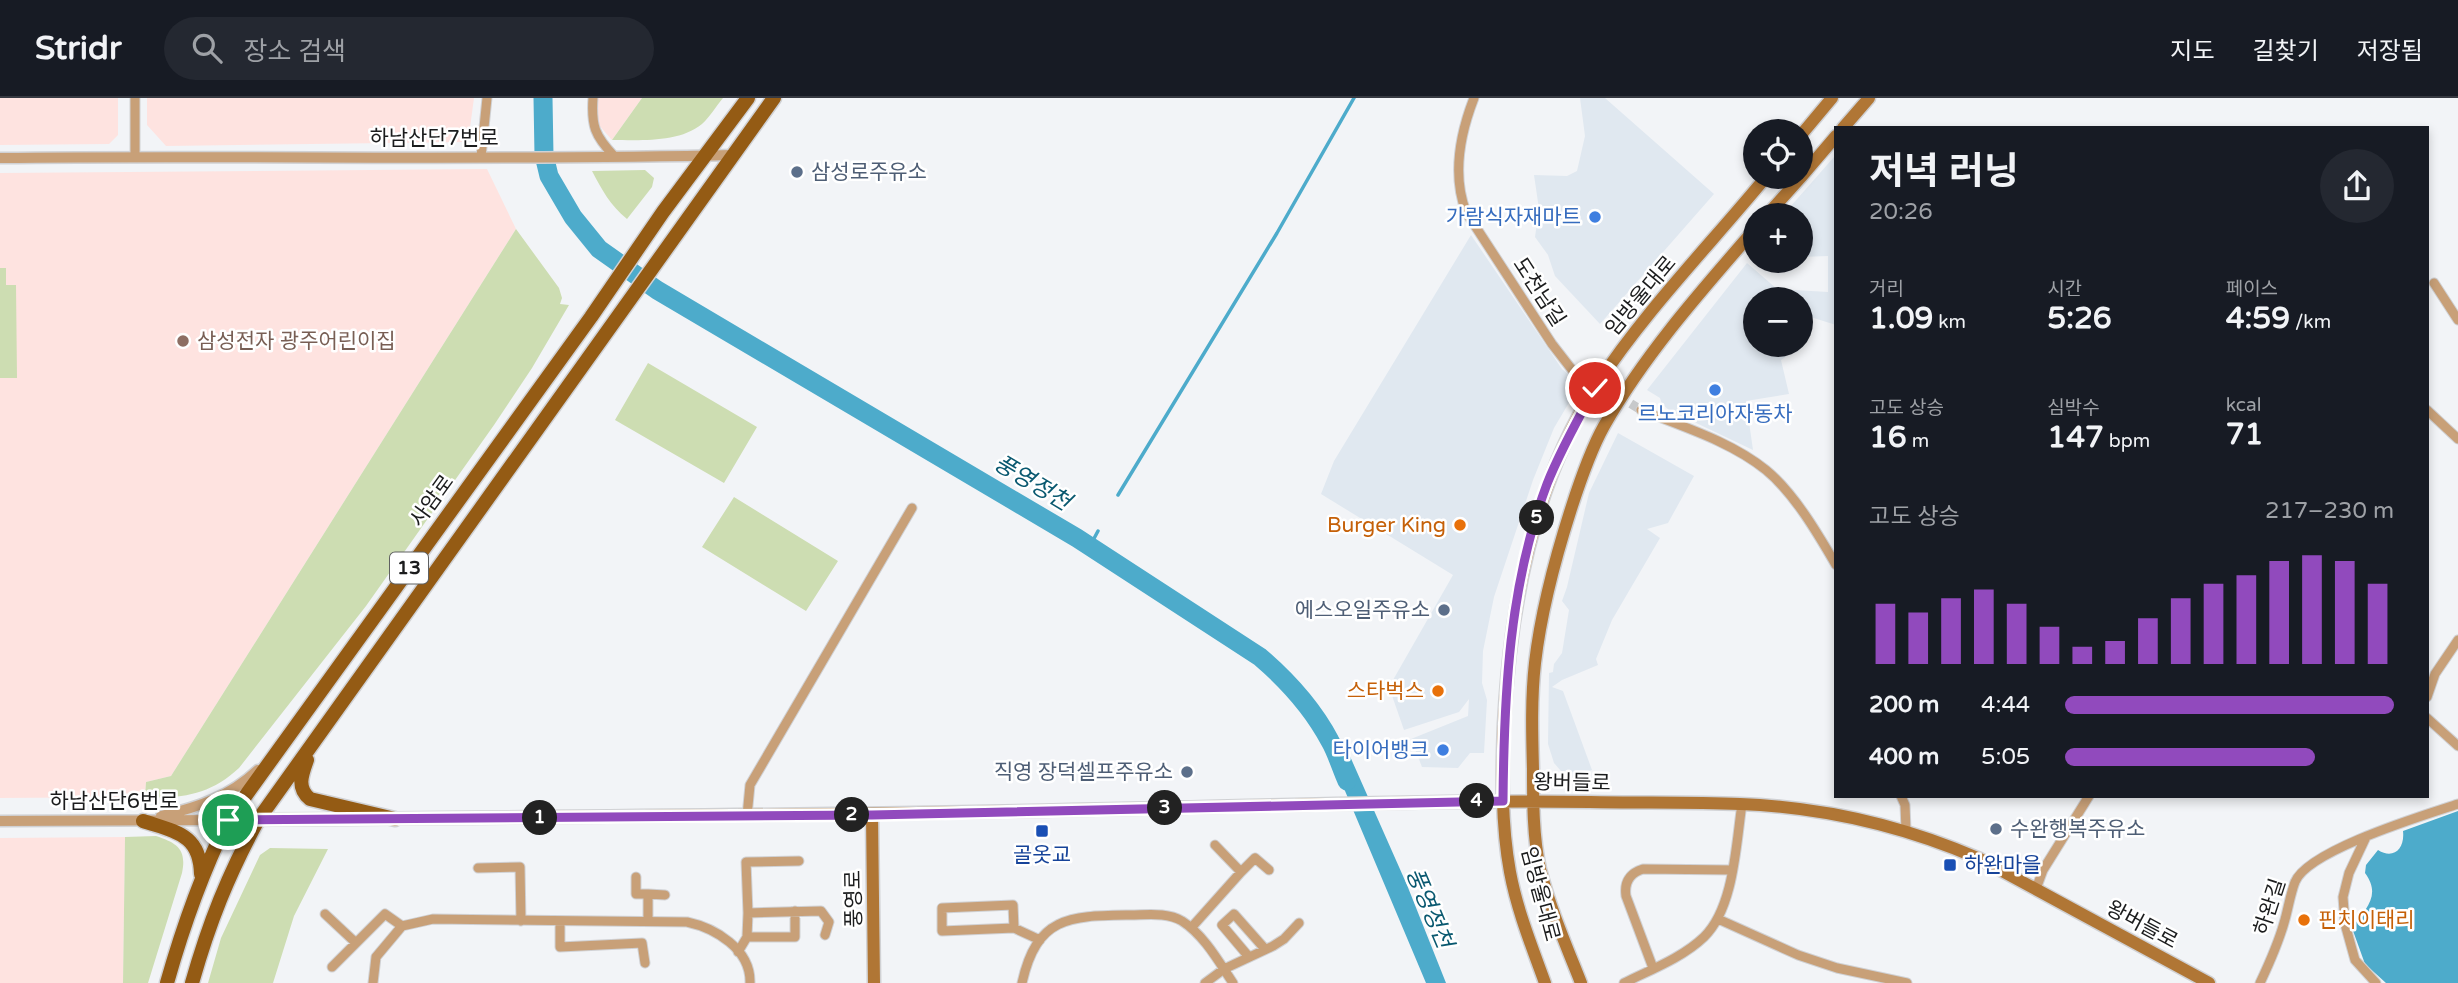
<!DOCTYPE html>
<html lang="ko">
<head>
<meta charset="utf-8">
<style>
	body { margin:0; font-family:"Varela Round","Noto Sans KR",sans-serif; background:#242831; color:#f1f3f6; height:100vh; display:flex; flex-direction:column; font-size:26px; white-space:nowrap }
	* { box-sizing:border-box; margin:0 }
	p { font-size:23px; color:#9ea1a6 }
	.icon { flex:none; width:38px; height:38px; fill:none; stroke:currentColor; stroke-width:2; stroke-linecap:round; stroke-linejoin:round }
	.map { position:relative; flex:1; overflow:hidden }
	.drawer { position:absolute; left:1834px; top:28px; width:595px; height:672px; display:flex; flex-direction:column; background:#171b24; border-radius:0px; box-shadow:0 4px 10px #0003 }
	.drawer>* { flex:none }
	.fabs { position:absolute; left:1743px; top:21px; display:grid; gap:14px }
	.fabs a { display:grid; place-items:center; width:70px; height:70px; border-radius:50%; background:#171b24; box-shadow:0 4px 10px #0003; font-size:35px }
	.pin { position:absolute; display:grid; place-items:center; width:60px; height:60px; color:#fff; margin:-30px; border:4px solid #fff; border-radius:50%; box-shadow:0 2px 7px #0007 }
	.km { position:absolute; width:35px; height:35px; margin:-18px; border-radius:50%; background:#222; color:#fff; font-size:19px; line-height:35px; text-align:center }
	.round { display:grid; place-items:center; flex:none; width:74px; height:74px; border-radius:37px; background:#242831 }
	.overview { display:flex; align-items:center; justify-content:space-between; height:119px; padding:0 35px }
	h1 { font-size:38px; font-weight:700; line-height:52px }
	.metrics { display:grid; grid-template-columns:repeat(3,1fr); gap:10px; height:119px; padding:7px 35px }
	.metrics div { display:grid; align-content:center }
	.metrics b { font-size:30px; font-weight:700 }
	.metrics small { font-size:19px; font-weight:400 }
	.metrics p { font-size:19px }
	.chart { height:196px; padding:14px 35px }
	.chart p { display:flex; justify-content:space-between }
	.chart svg { width:100%; height:126px; margin-top:7px; stroke:#914abd; stroke-width:6 }
	ul { padding:0 35px; list-style:none; font-size:23px }
	li { display:grid; grid-template-columns:112px 84px 1fr; align-items:center; height:52px }
	li i { height:18px; border-radius:9px; background:#914abd }
	header { display:flex; align-items:center; gap:42px; box-sizing:border-box; height:98px; padding:0 35px; background:#171b24; border-bottom:2px solid #363941 }
	header strong { font-size:33px }
	nav { display:flex; gap:38px; margin-inline-start:auto; font-size:24px }
	.search { width:490px; height:63px; background:#242831; display:flex; align-items:center; gap:18px; box-sizing:border-box; padding:0 24px; border-radius:38px; color:#9ea1a6; font-size:26px }
	.map>svg:first-child { display:block }
	.built { fill:#e0e8f0 }
	.industrial { fill:#fee3e0 }
	.green { fill:#cdddb2 }
	.water { fill:#4dabcb }
	.lines { fill:none; stroke-linecap:round; stroke-linejoin:round }
	.stream { stroke:#4dabcb; stroke-width:3.5 }
	.river { stroke:#4dabcb; stroke-width:19 }
	.minor-tunnel { stroke:#c7c9cb; stroke-width:9; stroke-dasharray:9 4.5; stroke-linecap:butt }
	.minor-casing { stroke:#d0d1d4; stroke-width:11 }
	.tertiary-casing { stroke:#d0d1d4; stroke-width:13 }
	.secondary-casing { stroke:#d0d1d4; stroke-width:15 }
	.primary-casing { stroke:#d0d1d4; stroke-width:17 }
	.minor { stroke:#c8a078; stroke-width:9 }
	.tertiary { stroke:#c8a078; stroke-width:10 }
	.secondary { stroke:#b07635; stroke-width:12 }
	.primary { stroke:#945b14; stroke-width:14 }
	.route-casing { stroke:#fff; stroke-width:14 }
	.route { stroke:#914abd; stroke-width:9 }
	.service-dot { fill:#5c6f8a; stroke:#fff; stroke-width:2.5 }
	.shop-dot { fill:#3f7fe0; stroke:#fff; stroke-width:2.5 }
	.education-dot { fill:#8d6e63; stroke:#fff; stroke-width:2.5 }
	.food-dot { fill:#e8710a; stroke:#fff; stroke-width:2.5 }
	.transit-dot { fill:#1a4fb4; stroke:#fff; stroke-width:2.5 }
	.labels { text-anchor:middle; dominant-baseline:central; stroke-width:5; stroke-linejoin:round; paint-order:stroke }
	.shield { fill:#fff; stroke:#5f6061; stroke-width:2 }
	.shield-label { font-size:19px; font-weight:bold; fill:#1b1c1d }
	.street-label { font-size:21px; fill:#1b1c1d; stroke:#fff }
	.service-label { font-size:21px; fill:#4e5e75; stroke:#fff; text-anchor:start }
	.shop-label { font-size:21px; fill:#366cbe; stroke:#fff; text-anchor:end }
	.education-label { font-size:21px; fill:#785e54; stroke:#fff; text-anchor:start }
	.food-label { font-size:21px; fill:#c56008; stroke:#fff; text-anchor:end }
	.transit-label { font-size:21px; fill:#164399; stroke:#fff }
	.water-label { font-size:23px; font-style:italic; fill:#0a5970; stroke:#fff }
</style>
</head>
<body>
<header>
<strong>Stridr</strong>
<div class="search"><svg class="icon" aria-label="search" viewBox="0 0 24 24"><circle cx="10" cy="10" r="6"/><path d="M15 15l6 6"/></svg>장소 검색</div>
<nav><a>지도</a><a>길찾기</a><a>저장됨</a></nav>
</header>
<div class="map">
<svg width="2458" height="885" viewBox="0 0 2458 885">
	<rect width="100%" height="100%" fill="#f2f4f7"/>
	<path class="built" d="M1580 0H1605L1714 96 1600 226 1555 178 1548 157 1535 139 1539 111 1534 77 1567 78 1577 73 1585 38Z
		M1834 59 1836 227 1801 216V201H1755V247H1793L1795 252 1781 262 1789 296 1746 303 1753 352 1669 312 1662 306 1660 300 1647 292 1747 165 1777 191 1828 194V158L1801 159V117H1783Z
		M1471 137 1562 271 1580 286 1554 330 1533 382 1494 499 1483 553 1482 585 1487 602 1484 655H1470L1458 670 1422 669 1411 641 1468 618 1469 601 1459 614 1404 632 1389 589 1453 477 1321 396 1334 363Z
		M1618 335 1694 378 1668 425 1647 431 1660 440 1612 522 1596 561 1598 567 1562 582 1552 589 1563 593 1592 672 1581 675 1561 673 1554 665 1548 646 1549 575 1553 574 1554 566 1562 555 1569 512 1562 503 1567 489 1589 395Z"/>
	<path class="industrial" d="M0 0H118V37L109 46 0 47Z
		M147 0H474L469 37 465 44 166 48 147 27Z
		M598 0H642L612 42 597 25Z
		M487 71 516 131 171 678 146 684 145 699 0 700V75Z
		M125 739 123 885H0V740Z"/>
	<path class="green" d="M642 0H723C716 8 710 19 702 26 679 45 640 42 612 42Z
		M645 72 654 80 652 89 627 121C610 107 602 92 592 73Z
		M516 131 559 190 562 200 560 206 569 207 532 270 494 327 366 508 239 670C211 696 183 701 145 699L146 684 171 678Z
		M0 170H6V187H16L17 280H0Z
		M648 265 757 329 724 385 615 322Z
		M734 399 838 463 806 513 702 449Z
		M156 738C177 745 187 751 182 775L148 885H123L125 739Z
		M270 750 328 751 294 818 273 885H208L221 840 260 757Z"/>
	<path class="water" d="M1349 656 1407 787 1446 885H1426L1332 662Z
		M2458 713V885H2386L2365 866 2352 830C2365 811 2382 798 2365 775L2366 767 2378 752C2394 762 2405 750 2403 733Z"/>
	<g class="lines">
		<path class="stream" d="M1118 397 1277 135 1354 0
			M1090 448 1098 433"/>
		<path class="river" d="M543 0 544 57 549 78 573 119 599 151 657 192 1077 440 1260 559C1288 583 1312 609 1330 643 1337 655 1341 670 1347 683"/>
		<path class="minor-tunnel" d="M1585 277 1641 312"/>
		<g class="minor-casing">
			<path id="minor" d="M135 0V58
				M593 0C591 28 595 38 614 58
				M1474 0C1460 36 1452 77 1466 114L1552 246 1573 273 1585 277
				M481 59 487 0
				M2434 185 2458 222
				M1641 312C1683 329 1730 343 1766 372 1794 395 1818 436 1836 467
				M2427 312 2458 341
				M2427 599 2435 576 2458 542
				M2427 620 2458 648
				M1901 698 1905 707 1906 732
				M747 718 750 687 912 410
				M2366 739 2349 775 2343 799 2345 826 2355 862 2376 885
				M478 770 520 769 521 823
				M1241 774 1255 760 1269 772
				M636 779V796H648V822
				M2036 791 2043 772 2089 698
				M648 796 665 797
				M748 815 821 813 829 824 825 837
				M325 816 356 845
				M1718 821 1798 857 1837 870 1907 885
				M560 823V849L642 845 645 865
				M1014 830 1013 807 942 810V833L1014 830 1040 842
				M1191 830 1241 774 1215 747
				M747 839H795V813
				M738 854 747 839 748 815 746 764 799 763
				M1249 859 1222 827 1234 816 1265 851
				M332 869 385 816 402 828
				M1653 870 1626 798C1624 784 1630 775 1643 771L1732 772
				M373 885 376 859 402 828 433 821 687 824C715 830 751 851 750 885
				M1022 885C1037 817 1071 818 1130 817 1147 817 1167 814 1182 823 1204 837 1219 864 1233 885
				M1205 885 1224 871 1273 848 1284 841 1299 825
				M1624 885C1650 872 1682 860 1704 839 1734 810 1736 746 1742 706
				M2260 885C2269 866 2278 846 2284 825 2288 812 2290 797 2295 784 2308 752 2425 717 2458 706"/>
		</g>
		<g class="tertiary-casing">
			<path id="tertiary" d="M0 60C245 57 489 63 733 57
				M161 718C199 709 229 699 258 672
				M0 723 228 722"/>
		</g>
		<g class="secondary-casing">
			<path id="secondary" d="M1843 30 1869 0
				M1801 37 1832 0
				M1801 79 1836 38
				M1767 117 1801 79
				M872 717 874 885
				M228 722C526 719 823 718 1121 711 1277 708 1433 702 1590 704 1640 705 1690 704 1740 706 1822 709 1904 728 1980 761L2209 885
				M1545 885C1532 849 1517 812 1510 774 1501 725 1502 675 1504 626 1510 509 1532 389 1596 288 1645 213 1709 148 1766 79
				M1581 885C1566 847 1550 810 1540 771 1533 739 1533 704 1533 671 1532 636 1531 600 1535 565 1541 513 1555 461 1571 411 1580 383 1590 353 1604 328 1645 256 1701 193 1755 131"/>
		</g>
		<g class="primary-casing">
			<path id="primary" d="M307 662C302 676 296 690 310 701L395 721
				M143 723C176 734 200 736 201 776
				M167 885C183 828 202 775 228 722L591 219 663 114 748 0
				M192 885C209 825 228 777 258 722L774 0"/>
		</g>
		<use href="#minor" class="minor"/>
		<use href="#tertiary" class="tertiary"/>
		<use href="#secondary" class="secondary"/>
		<use href="#primary" class="primary"/>
	</g>
	<g class="lines">
		<g class="route-casing">
			<path id="route" d="M228 722 872 717 1503 703C1504 597 1509 487 1547 386 1560 353 1578 321 1595 290"/>
		</g>
		<use href="#route" class="route"/>
	</g>
	<g class="service-dot">
		<circle cx="797" cy="74" r="7"/>
		<circle cx="1444" cy="512" r="7"/>
		<circle cx="1187" cy="674" r="7"/>
		<circle cx="1996" cy="731" r="7"/>
	</g>
	<g class="shop-dot">
		<circle cx="1595" cy="119" r="7"/>
		<circle cx="1715" cy="292" r="7"/>
		<circle cx="1443" cy="652" r="7"/>
	</g>
	<circle class="education-dot" cx="183" cy="243" r="7"/>
	<g class="food-dot">
		<circle cx="1460" cy="427" r="7"/>
		<circle cx="1438" cy="593" r="7"/>
		<circle cx="2304" cy="822" r="7"/>
	</g>
	<g class="transit-dot">
		<rect x="1035" y="726" width="14" height="14" rx="3.5"/>
		<rect x="1943" y="760" width="14" height="14" rx="3.5"/>
	</g>
	<g class="labels">
		<rect class="shield" x="390" y="454.5" width="38" height="31" rx="5"/>
		<g class="shield-label">
			<text x="409" y="470">13</text>
		</g>
		<g class="street-label">
			<text x="434" y="40">하남산단7번로</text>
			<text transform="translate(1539 194) rotate(57)">도천남길</text>
			<text transform="translate(1641 198) rotate(-50)">임방울대로</text>
			<text transform="translate(432 403) rotate(-54)">사암로</text>
			<text transform="translate(1572 685) rotate(1)">왕버들로</text>
			<text x="114" y="703">하남산단6번로</text>
			<text transform="translate(1540 796) rotate(75)">임방울대로</text>
			<text transform="translate(854 801) rotate(-91)">풍영로</text>
			<text transform="translate(2270 809) rotate(-72)">하완길</text>
			<text transform="translate(2142 827) rotate(28)">왕버들로</text>
		</g>
		<g class="service-label">
			<text x="811" y="74">삼성로주유소</text>
			<text x="1430" y="512" text-anchor="end">에스오일주유소</text>
			<text x="1173" y="674" text-anchor="end">직영 장덕셀프주유소</text>
			<text x="2010" y="731">수완행복주유소</text>
		</g>
		<g class="shop-label">
			<text x="1581" y="119">가람식자재마트</text>
			<text x="1715" y="316" text-anchor="middle">르노코리아자동차</text>
			<text x="1429" y="652">타이어뱅크</text>
		</g>
		<g class="education-label">
			<text x="197" y="243">삼성전자 광주어린이집</text>
		</g>
		<g class="food-label">
			<text x="1446" y="427">Burger King</text>
			<text x="1424" y="593">스타벅스</text>
			<text x="2318" y="822" text-anchor="start">핀치이태리</text>
		</g>
		<g class="transit-label">
			<text x="1042" y="757">골옷교</text>
			<text x="1964" y="767" text-anchor="start">하완마을</text>
		</g>
		<g class="water-label">
			<text transform="translate(1032 385) rotate(31)">풍영정천</text>
			<text transform="translate(1429 810) rotate(67)">풍영정천</text>
		</g>
	</g>
</svg>
<div class="fabs">
<a><svg class="icon" aria-label="locate" viewBox="0 0 24 24"><circle cx="12" cy="12" r="6"/><path d="M12 2v4M12 18v4M2 12h4M18 12h4"/></svg></a>
<a>+</a>
<a>−</a>
</div>
<div class="pin" style="left:228px;top:722px;background:#1e9e55"><svg class="icon" aria-label="arrive" viewBox="0 0 24 24"><path d="M6 21V4h12l-3 4 3 4H6"/></svg></div>
<div class="pin" style="left:1595px;top:290px;background:#d93025"><svg class="icon" aria-label="check" viewBox="0 0 24 24"><path d="M5 12l5 5 9-10"/></svg></div>
<b class="km" style="left:540px;top:720px">1</b>
<b class="km" style="left:852px;top:717px">2</b>
<b class="km" style="left:1165px;top:710px">3</b>
<b class="km" style="left:1477px;top:703px">4</b>
<b class="km" style="left:1537px;top:420px">5</b>
<section class="drawer">
<div class="overview"><div><h1>저녁 러닝</h1><p>20:26</p></div><a class="round"><svg class="icon" aria-label="share" viewBox="0 0 24 24"><path d="M12 15V3M7 8l5-5 5 5M5 13v7h14v-7"/></svg></a></div>
<div class="metrics">
<div><p>거리</p><b>1.09<small> km</small></b></div>
<div><p>시간</p><b>5:26</b></div>
<div><p>페이스</p><b>4:59<small> /km</small></b></div>
</div>
<div class="metrics">
<div><p>고도 상승</p><b>16<small> m</small></b></div>
<div><p>심박수</p><b>147<small> bpm</small></b></div>
<div><p>kcal</p><b>71</b></div>
</div>
<div class="chart"><p><span>고도 상승</span>217–230 m</p>
<svg viewBox="0 0 160 44" preserveAspectRatio="none"><path d="M5 44V23M15 44V26M25 44V21M35 44V18M45 44V23M55 44V31M65 44V38M75 44V36M85 44V28M95 44V21M105 44V16M115 44V13M125 44V8M135 44V6M145 44V8M155 44V16"/></svg>
</div>
<ul>
<li><b>200 m</b>4:44<i style="width:100%"></i></li>
<li><b>400 m</b>5:05<i style="width:76%"></i></li>
</ul>
</section>
</div>
</body>
</html>
